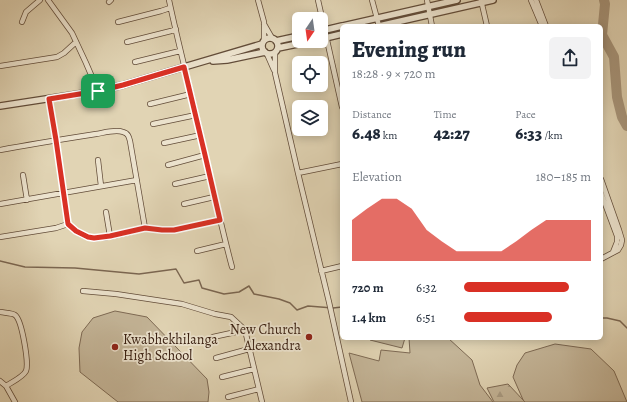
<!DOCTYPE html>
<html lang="en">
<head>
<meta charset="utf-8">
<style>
	body { margin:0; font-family:Alegreya,serif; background:#f2f2f3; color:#1f2937; height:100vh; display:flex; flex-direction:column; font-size:15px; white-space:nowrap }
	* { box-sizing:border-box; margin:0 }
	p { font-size:13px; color:#747a83 }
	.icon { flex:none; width:22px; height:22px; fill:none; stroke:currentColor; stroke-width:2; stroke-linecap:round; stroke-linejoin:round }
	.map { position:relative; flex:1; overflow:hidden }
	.details { position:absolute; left:340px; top:24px; width:263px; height:316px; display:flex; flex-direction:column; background:#fff; border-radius:6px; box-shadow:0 2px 10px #0003 }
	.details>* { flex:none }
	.needle { width:26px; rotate:193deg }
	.controls { position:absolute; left:292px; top:12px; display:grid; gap:8px }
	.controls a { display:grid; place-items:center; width:36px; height:36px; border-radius:6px; background:#fff; box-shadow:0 2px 10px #0003; font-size:20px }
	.pin { position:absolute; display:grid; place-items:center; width:34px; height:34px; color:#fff; margin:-17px; border-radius:8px; box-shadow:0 2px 6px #0006 }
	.round { display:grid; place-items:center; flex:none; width:42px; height:42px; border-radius:6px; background:#f2f2f3 }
	.overview { display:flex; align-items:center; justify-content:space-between; height:68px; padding:0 12px }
	h1 { font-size:22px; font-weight:800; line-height:30px }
	.metrics { display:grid; grid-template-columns:repeat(3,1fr); gap:6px; height:68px; padding:4px 12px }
	.metrics div { display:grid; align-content:center }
	.metrics b { font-size:17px; font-weight:800 }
	.metrics small { font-size:11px; font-weight:400 }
	.metrics p { font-size:11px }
	.chart { height:112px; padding:8px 12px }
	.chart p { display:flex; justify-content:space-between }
	.chart svg { width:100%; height:72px; margin-top:4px; fill:#d93025; opacity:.7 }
	ul { padding:0 12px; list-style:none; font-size:13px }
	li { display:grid; grid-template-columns:64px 48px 1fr; align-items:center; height:30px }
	li i { height:10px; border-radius:5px; background:#d93025 }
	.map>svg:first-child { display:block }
	.green { fill:#c4b598; stroke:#7e6a54 }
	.forest { fill:url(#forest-firs); stroke:#7e6a54 }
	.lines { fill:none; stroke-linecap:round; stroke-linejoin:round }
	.stream { stroke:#7b6651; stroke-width:1.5 }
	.river { stroke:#a8967c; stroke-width:10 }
	.minor-casing { stroke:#624c39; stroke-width:6 }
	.tertiary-casing { stroke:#624c39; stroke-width:8 }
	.minor { stroke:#ece3ce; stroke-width:4.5 }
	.tertiary { stroke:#ece3ce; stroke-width:5.5 }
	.route-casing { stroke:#fff; stroke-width:8 }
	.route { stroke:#d93025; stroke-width:5 }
	.poi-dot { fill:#8f2418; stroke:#ece3ce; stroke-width:1.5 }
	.labels { text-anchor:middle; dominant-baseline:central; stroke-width:3.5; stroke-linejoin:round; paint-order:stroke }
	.poi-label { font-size:14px; fill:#381e10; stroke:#ece3ce; text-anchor:end }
</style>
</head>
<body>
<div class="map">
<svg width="627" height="402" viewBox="0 0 627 402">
	<defs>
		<pattern id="forest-firs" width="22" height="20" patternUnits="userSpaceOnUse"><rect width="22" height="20" fill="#c4b598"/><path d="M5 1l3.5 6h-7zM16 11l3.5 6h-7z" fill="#a99b82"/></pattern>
	</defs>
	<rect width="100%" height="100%" fill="#e1d4b4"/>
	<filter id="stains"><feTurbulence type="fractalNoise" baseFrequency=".005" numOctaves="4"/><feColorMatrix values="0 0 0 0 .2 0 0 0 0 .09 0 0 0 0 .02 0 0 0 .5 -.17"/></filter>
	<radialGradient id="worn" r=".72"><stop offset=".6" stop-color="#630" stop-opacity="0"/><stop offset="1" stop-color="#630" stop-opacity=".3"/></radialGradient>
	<path class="green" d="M115 311 147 317 207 379 209 392 208 402H118L80 372 79 348 82 332 93 318Z
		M371 338H405L402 348 370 340Z
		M409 338H448L472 360 480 385 493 402H362L349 353 379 361 381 350 410 353Z
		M555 344 591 349 614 371 627 402H524L513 377 517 365 525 353Z"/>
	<path class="forest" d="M508 384 525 402H494L487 388Z"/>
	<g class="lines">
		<path class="stream" d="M0 261 25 267 75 268 139 274 176 269 184 283 199 280 202 288 224 294 239 292 249 286 254 294 279 299 290 303 297 310 308 306 333 308 342 307
			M601 318H607L620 321 627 328"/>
		<path class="river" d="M604 0 605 4 602 35 614 57 617 97 622 117 627 126"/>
		<g class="minor-casing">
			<path id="minor" d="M48 0 72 33 86 63 98 91
				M169 0C180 52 194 103 205 154 214 192 222 230 232 267
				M258 0 264 22V41
				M318 0 342 107
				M372 0 379 26
				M427 0 432 26
				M481 0 487 26
				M531 0 542 26
				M536 0 546 26
				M109 2 111 0
				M22 22 26 12 40 0
				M118 22 161 11 170 8
				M264 24 272 38
				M127 42 171 31 176 29
				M275 53V73L298 173 329 302 351 402
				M267 54 274 70
				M135 62 180 51
				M0 66 57 57 64 53 76 42
				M49 99 56 140 68 224
				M150 104 191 94
				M153 124 196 115
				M164 143 201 135
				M0 150C32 144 64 139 96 134 103 133 116 129 123 132 128 133 129 137 130 141L145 228C132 232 105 240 92 238 84 237 74 231 68 224L56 228 0 237
				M98 160 101 186
				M168 165 205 155
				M298 173 342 164
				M23 175 27 200
				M601 179 619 230 622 240 621 245 618 250 601 259
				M175 184 210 176
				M601 193 617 236V242L613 252
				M0 204 137 180
				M184 204 214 197
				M106 212 110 236
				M145 228 162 230H174L220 220
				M197 251 226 244
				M321 271 342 266
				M83 291 116 294 182 304 215 314 231 317 245 330 262 402
				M0 312C5 313 12 313 15 315 22 320 29 363 26 371 23 377 12 382 6 386
				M213 337 245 330
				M216 358 249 349
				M222 377 254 369
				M0 381 6 386 15 402
				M228 397 259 389"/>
		</g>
		<g class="tertiary-casing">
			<path id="tertiary" d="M343 26 457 0
				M379 26 493 0
				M321 31 342 26
				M262 46a8 8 0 1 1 16 0a8 8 0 1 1-16 0Z
				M321 39 342 34
				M276 41 299 36
				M278 48 312 41
				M213 61 227 60 265 52
				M0 106 98 91 123 85 262 44"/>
		</g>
		<use href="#minor" class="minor"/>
		<use href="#tertiary" class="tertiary"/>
	</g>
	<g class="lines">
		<g class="route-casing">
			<path id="route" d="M184 67 205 155 220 220 174 230H162L145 228 110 236 94 238 88 237 76 231 68 224 56 140 49 99 98 91 123 85Z"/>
		</g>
		<use href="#route" class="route"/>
	</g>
	<g class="poi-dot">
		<circle cx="309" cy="337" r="4"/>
		<circle cx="115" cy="347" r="4"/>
	</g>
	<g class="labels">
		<g class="poi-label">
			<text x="301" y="329">New Church<tspan x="301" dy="16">Alexandra</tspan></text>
			<text x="123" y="339" text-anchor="start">Kwabhekhilanga<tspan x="123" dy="16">High School</tspan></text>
		</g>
	</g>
	<rect width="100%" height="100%" filter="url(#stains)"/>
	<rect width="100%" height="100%" fill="url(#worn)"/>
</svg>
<div class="controls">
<a><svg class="needle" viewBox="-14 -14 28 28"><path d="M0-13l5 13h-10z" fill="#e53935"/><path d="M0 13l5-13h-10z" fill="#747a83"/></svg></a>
<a><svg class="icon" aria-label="locate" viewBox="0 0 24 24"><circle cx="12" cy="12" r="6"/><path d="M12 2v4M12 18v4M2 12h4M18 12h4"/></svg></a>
<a><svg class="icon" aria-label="layers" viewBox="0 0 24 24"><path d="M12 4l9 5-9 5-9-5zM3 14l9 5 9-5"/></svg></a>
</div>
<div class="pin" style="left:98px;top:91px;background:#1e9e55"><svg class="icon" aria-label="arrive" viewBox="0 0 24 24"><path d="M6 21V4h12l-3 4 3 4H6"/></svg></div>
<section class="details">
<div class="overview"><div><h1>Evening run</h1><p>18:28 · 9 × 720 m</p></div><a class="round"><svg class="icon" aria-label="share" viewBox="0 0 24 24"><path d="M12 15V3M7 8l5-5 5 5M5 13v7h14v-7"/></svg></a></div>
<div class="metrics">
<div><p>Distance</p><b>6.48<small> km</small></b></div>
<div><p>Time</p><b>42:27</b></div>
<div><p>Pace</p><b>6:33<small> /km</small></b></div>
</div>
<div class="chart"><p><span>Elevation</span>180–185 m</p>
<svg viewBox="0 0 160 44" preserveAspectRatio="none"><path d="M0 44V19L10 12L20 6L30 6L40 12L50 25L60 32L70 38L80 38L90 38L100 38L110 32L120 25L130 19L140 19L150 19L160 19V44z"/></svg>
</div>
<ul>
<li><b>720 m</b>6:32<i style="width:83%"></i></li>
<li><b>1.4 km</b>6:51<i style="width:69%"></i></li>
</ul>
</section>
</div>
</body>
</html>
